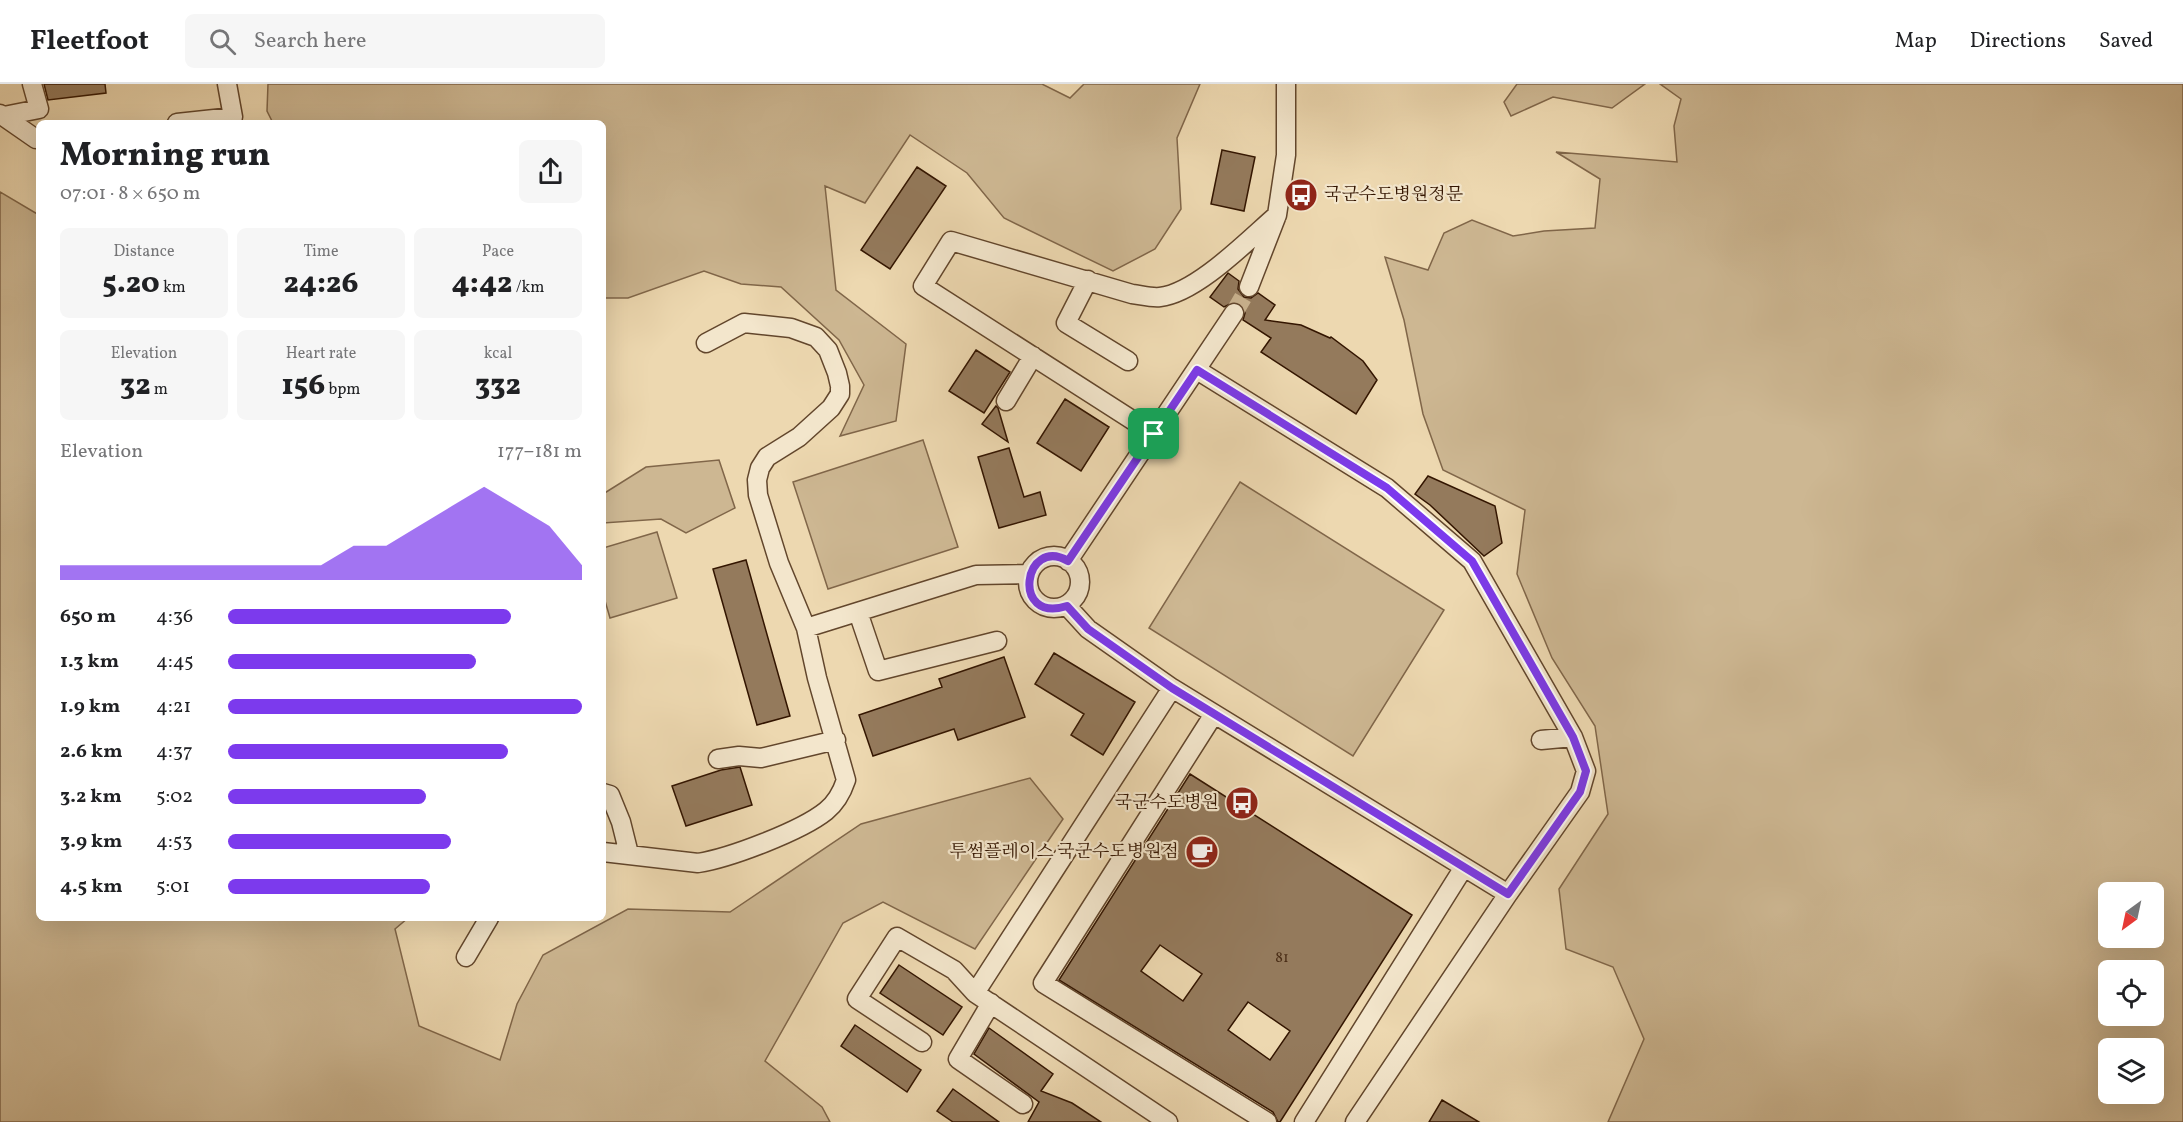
<!DOCTYPE html>
<html lang="en">
<head>
<meta charset="utf-8">
<style>
	body { margin:0; font-family:Vollkorn,"Noto Serif KR",serif; background:#f6f6f6; color:#202124; height:100vh; display:flex; flex-direction:column; font-size:22px; white-space:nowrap }
	* { box-sizing:border-box; margin:0 }
	p { font-size:20px; color:#757577 }
	.icon { flex:none; width:33px; height:33px; fill:none; stroke:currentColor; stroke-width:2; stroke-linecap:round; stroke-linejoin:round }
	.map { position:relative; flex:1; overflow:hidden }
	.details { position:absolute; left:36px; top:36px; width:570px; height:801px; display:flex; flex-direction:column; background:#fff; border-radius:9px; box-shadow:0 6px 24px #0002 }
	.details>* { flex:none }
	.needle { width:39px; rotate:213deg }
	.controls { position:absolute; left:2098px; top:798px; display:grid; gap:12px }
	.controls a { display:grid; place-items:center; width:66px; height:66px; border-radius:9px; background:#fff; box-shadow:0 6px 24px #0002; font-size:30px }
	.pin { position:absolute; display:grid; place-items:center; width:51px; height:51px; color:#fff; margin:-26px; border-radius:12px; box-shadow:0 3px 9px #0006 }
	.round { display:grid; place-items:center; flex:none; width:63px; height:63px; border-radius:9px; background:#f6f6f6 }
	.headline { display:flex; align-items:center; justify-content:space-between; height:102px; padding:0 24px }
	h1 { font-size:33px; font-weight:800; line-height:45px }
	.figures { display:grid; grid-template-columns:repeat(3,1fr); gap:9px; height:102px; padding:6px 24px }
	.figures div { display:grid; align-content:center; border-radius:9px; background:#f6f6f6; text-align:center }
	.figures b { font-size:30px; font-weight:800 }
	.figures small { font-size:16px; font-weight:400 }
	.figures p { font-size:16px }
	.chart { height:168px; padding:12px 24px }
	.chart p { display:flex; justify-content:space-between }
	.chart svg { width:100%; height:108px; margin-top:6px; fill:#7c3aed; opacity:.7 }
	ul { padding:0 24px; list-style:none; font-size:20px }
	li { display:grid; grid-template-columns:96px 72px 1fr; align-items:center; height:45px }
	li i { height:15px; border-radius:8px; background:#7c3aed }
	header { display:flex; align-items:center; gap:36px; box-sizing:border-box; height:84px; padding:0 30px; background:#fff; border-bottom:2px solid #e0e0e0 }
	header strong { font-size:28px }
	nav { display:flex; gap:33px; margin-inline-start:auto; font-size:21px }
	.search { width:420px; height:54px; background:#f6f6f6; display:flex; align-items:center; gap:15px; box-sizing:border-box; padding:0 21px; border-radius:9px; color:#757577; font-size:22px }
	.map>svg:first-child { display:block }
	.green { fill:#cdb792; stroke:#806649; stroke-width:1.5; fill-rule:evenodd }
	.building { fill:#947a5c; stroke:#331500; stroke-width:1.5; fill-rule:evenodd }
	.lines { fill:none; stroke-linecap:round; stroke-linejoin:round }
	.minor-tunnel { stroke:#c8b18d; stroke-width:18; stroke-dasharray:18 9; stroke-linecap:butt }
	.minor-casing { stroke:#62462c; stroke-width:21 }
	.minor { stroke:#f3e6cc; stroke-width:18 }
	.route-casing { stroke:#fff; stroke-width:12 }
	.route { stroke:#7c3aed; stroke-width:8 }
	.labels { text-anchor:middle; dominant-baseline:central; stroke-width:4.5; stroke-linejoin:round; paint-order:stroke }
	.number-label { font-size:15px; fill:#4b2e17 }
	.poi-label { font-size:18px; fill:#331500; stroke:#f3e6cc; text-anchor:end }
</style>
</head>
<body>
<header>
<strong>Fleetfoot</strong>
<div class="search"><svg class="icon" aria-label="search" viewBox="0 0 24 24"><circle cx="10" cy="10" r="6"/><path d="M15 15l6 6"/></svg>Search here</div>
<nav><a>Map</a><a>Directions</a><a>Saved</a></nav>
</header>
<div class="map">
<svg width="2183" height="1038" viewBox="0 0 2183 1038">
	<rect width="100%" height="100%" fill="#edd8b0"/>
	<filter id="stains"><feTurbulence type="fractalNoise" baseFrequency=".00333" numOctaves="4"/><feColorMatrix values="0 0 0 0 .2 0 0 0 0 .09 0 0 0 0 .02 0 0 0 .5 -.17"/></filter>
	<radialGradient id="worn" r=".72"><stop offset=".6" stop-color="#630" stop-opacity="0"/><stop offset="1" stop-color="#630" stop-opacity=".3"/></radialGradient>
	<path class="green" d="M268 0H1042L1070 14 1084 0H1200L1177 54 1181 125 1155 165 1113 187 1004 134 967 89 910 51 865 119 825 102 836 206 906 260 896 337 840 352 864 301 839 256 781 203 741 200 704 187 628 214H603V39H273L267 27Z
		M1517 0H1645L1612 24 1553 13 1511 32 1504 18Z
		M1660 0H2183V1038H1608L1644 955 1613 883 1566 865 1559 805 1608 730 1595 642 1552 574 1517 490 1525 426 1443 386 1423 330 1404 236 1385 173 1428 186 1444 149 1472 136 1513 152 1544 147 1595 144 1600 95 1556 68 1677 78 1674 42 1681 15ZM2109 808H2154V854H2109ZM2154 886V932H2109V886ZM2154 964V1010H2109V964Z
		M0 108 39 131V834H408L395 845 419 942 500 976 517 920 543 871 628 825 730 828 861 740 1030 694 1063 735 975 865 883 818 843 839 765 977 822 1023 830 1038H0Z
		M923 356 958 463 828 505 793 398Z
		M719 376 735 424 686 449 661 435 603 439V410L646 383Z
		M1240 398 1444 526 1353 672 1149 544Z
		M657 448 677 514 610 534 603 510V464Z"/>
	<path class="building" d="M44 0H105L106 9 48 16Z
		M1222 66 1255 73 1244 127 1211 120Z
		M917 83 946 102 890 185 861 166Z
		M1228 189 1239 197 1238 205 1244 213 1251 214 1258 209 1275 221 1265 236 1301 241 1330 254 1331 253 1363 277 1377 296 1356 330 1261 268 1271 254 1243 236 1245 229 1241 220 1234 218 1224 223 1210 213Z
		M976 266 1010 288 984 329 949 307Z
		M1065 315 1109 343 1081 387 1037 359Z
		M996 322 998 324 1008 358 982 340Z
		M1009 364 1024 413 1040 408 1046 431 999 444 978 373Z
		M1428 392 1495 422 1502 459 1484 472 1430 421 1415 410Z
		M746 476 790 632 757 641 713 485Z
		M1054 569 1135 618 1103 671 1071 651 1084 630 1035 600Z
		M1004 573 1025 633 958 656 954 645 873 672 859 631 942 603 939 595Z
		M740 683 752 721 686 742 672 702 721 686Z
		M1190 690 1412 831 1280 1038H1278L1273 1028 1059 896ZM1160 861 1202 890 1183 917 1141 887ZM1248 918 1290 947 1270 976 1228 946Z
		M899 881 962 923 943 951 880 909Z
		M855 941 921 986 907 1008 841 962Z
		M989 944 1053 990 1041 1007 1072 1019 1101 1038H1028L1039 1018 974 970Z
		M953 1005 999 1038H953L937 1027Z
		M1442 1016 1479 1038H1429Z"/>
	<g class="lines">
		<path class="minor-tunnel" d="M1234 229 1249 203"/>
		<g class="minor-casing">
			<path id="minor" d="M0 30 36 55H39
				M4 32 39 25 32 0
				M177 39 233 33 227 0
				M1088 196 1066 239 1128 277
				M1249 203 1277 131 1286 71V0
				M706 259 744 239 791 244 816 253 828 266 837 289 840 302V310L831 324 799 353 767 373 760 384 757 396 758 411 779 479 806 544
				M1197 286 1387 404 1472 477 1573 653 1586 687 1580 708 1508 810
				M1006 317 1033 272
				M1154 350 923 202 951 157 1132 210C1141 211 1151 214 1160 213 1197 209 1249 155 1277 131
				M1028 498a26 26 0 1 1 52 0a26 26 0 1 1-52 0Z
				M1068 477 1234 229
				M1067 522 1088 545 1172 604 1508 810 1355 1038
				M858 528 878 587 997 557
				M1214 630 1043 899 1267 1038
				M1541 656 1573 653
				M718 675 739 672 761 674 836 656
				M603 709 610 711 621 738 629 770
				M603 768 698 779C730 774 801 747 826 727 836 719 842 708 846 696L817 594 806 544 976 491 1029 490
				M466 873 489 834
				M991 919 958 975 1023 1020
				M922 958 857 915 897 853 954 886 975 909
				M1168 1038 975 909 1172 604
				M1304 1038 1464 783"/>
		</g>
		<use href="#minor" class="minor"/>
	</g>
	<g class="lines">
		<g class="route-casing">
			<path id="route" d="M1197 286 1387 404 1472 477 1573 653 1586 687 1580 708 1508 810 1172 604 1088 545 1067 522C1010 540 1024 451 1068 477Z"/>
		</g>
		<use href="#route" class="route"/>
	</g>
	<defs>
		<g id="bus-disc" transform="scale(1.725)"><circle r="9.5" fill="#8f2418" stroke="#f3e6cc"/><path d="M-5-6H5V4H4V6H2V4H-2V6H-4V4H-5ZM-3.5-4V0h7V-4ZM-3.5 1.2v1.5H-2V1.2ZM2 1.2v1.5H3.5V1.2Z" fill="#fff"/></g>
		<g id="cafe-disc" transform="scale(1.725)"><circle r="9.5" fill="#8f2418" stroke="#f3e6cc"/><path d="M-5.5-4.5H6V0H3Q3 3.5 0 3.5H-2.5Q-5.5 3.5-5.5 0ZM3-3.2v2h1.7v-2ZM-6 4.5H4V6H-6Z" fill="#fff"/></g>
	</defs>
	<g fill-rule="evenodd">
		<use href="#bus-disc" x="1301" y="111"/>
		<use href="#bus-disc" x="1242" y="719"/>
		<use href="#cafe-disc" x="1202" y="768"/>
	</g>
	<g class="labels">
		<g class="number-label">
			<text x="1282" y="874">81</text>
		</g>
		<g class="poi-label">
			<text x="1324" y="111" text-anchor="start">국군수도병원정문</text>
			<text x="1219" y="719">국군수도병원</text>
			<text x="1179" y="768">투썸플레이스 국군수도병원점</text>
		</g>
	</g>
	<rect width="100%" height="100%" filter="url(#stains)"/>
	<rect width="100%" height="100%" fill="url(#worn)"/>
</svg>
<div class="controls">
<a><svg class="needle" viewBox="-14 -14 28 28"><path d="M0-13l5 13h-10z" fill="#e53935"/><path d="M0 13l5-13h-10z" fill="#757577"/></svg></a>
<a><svg class="icon" aria-label="locate" viewBox="0 0 24 24"><circle cx="12" cy="12" r="6"/><path d="M12 2v4M12 18v4M2 12h4M18 12h4"/></svg></a>
<a><svg class="icon" aria-label="layers" viewBox="0 0 24 24"><path d="M12 4l9 5-9 5-9-5zM3 14l9 5 9-5"/></svg></a>
</div>
<div class="pin" style="left:1154px;top:350px;background:#1e9e55"><svg class="icon" aria-label="arrive" viewBox="0 0 24 24"><path d="M6 21V4h12l-3 4 3 4H6"/></svg></div>
<section class="details">
<div class="headline"><div><h1>Morning run</h1><p>07:01 · 8 × 650 m</p></div><a class="round"><svg class="icon" aria-label="share" viewBox="0 0 24 24"><path d="M12 15V3M7 8l5-5 5 5M5 13v7h14v-7"/></svg></a></div>
<div class="figures">
<div><p>Distance</p><b>5.20<small> km</small></b></div>
<div><p>Time</p><b>24:26</b></div>
<div><p>Pace</p><b>4:42<small> /km</small></b></div>
</div>
<div class="figures">
<div><p>Elevation</p><b>32<small> m</small></b></div>
<div><p>Heart rate</p><b>156<small> bpm</small></b></div>
<div><p>kcal</p><b>332</b></div>
</div>
<div class="chart"><p><span>Elevation</span>177–181 m</p>
<svg viewBox="0 0 160 44" preserveAspectRatio="none"><path d="M0 44V38L10 38L20 38L30 38L40 38L50 38L60 38L70 38L80 38L90 30L100 30L110 22L120 14L130 6L140 14L150 22L160 38V44z"/></svg>
</div>
<ul>
<li><b>650 m</b>4:36<i style="width:80%"></i></li>
<li><b>1.3 km</b>4:45<i style="width:70%"></i></li>
<li><b>1.9 km</b>4:21<i style="width:100%"></i></li>
<li><b>2.6 km</b>4:37<i style="width:79%"></i></li>
<li><b>3.2 km</b>5:02<i style="width:56%"></i></li>
<li><b>3.9 km</b>4:53<i style="width:63%"></i></li>
<li><b>4.5 km</b>5:01<i style="width:57%"></i></li>
</ul>
</section>
</div>
</body>
</html>
